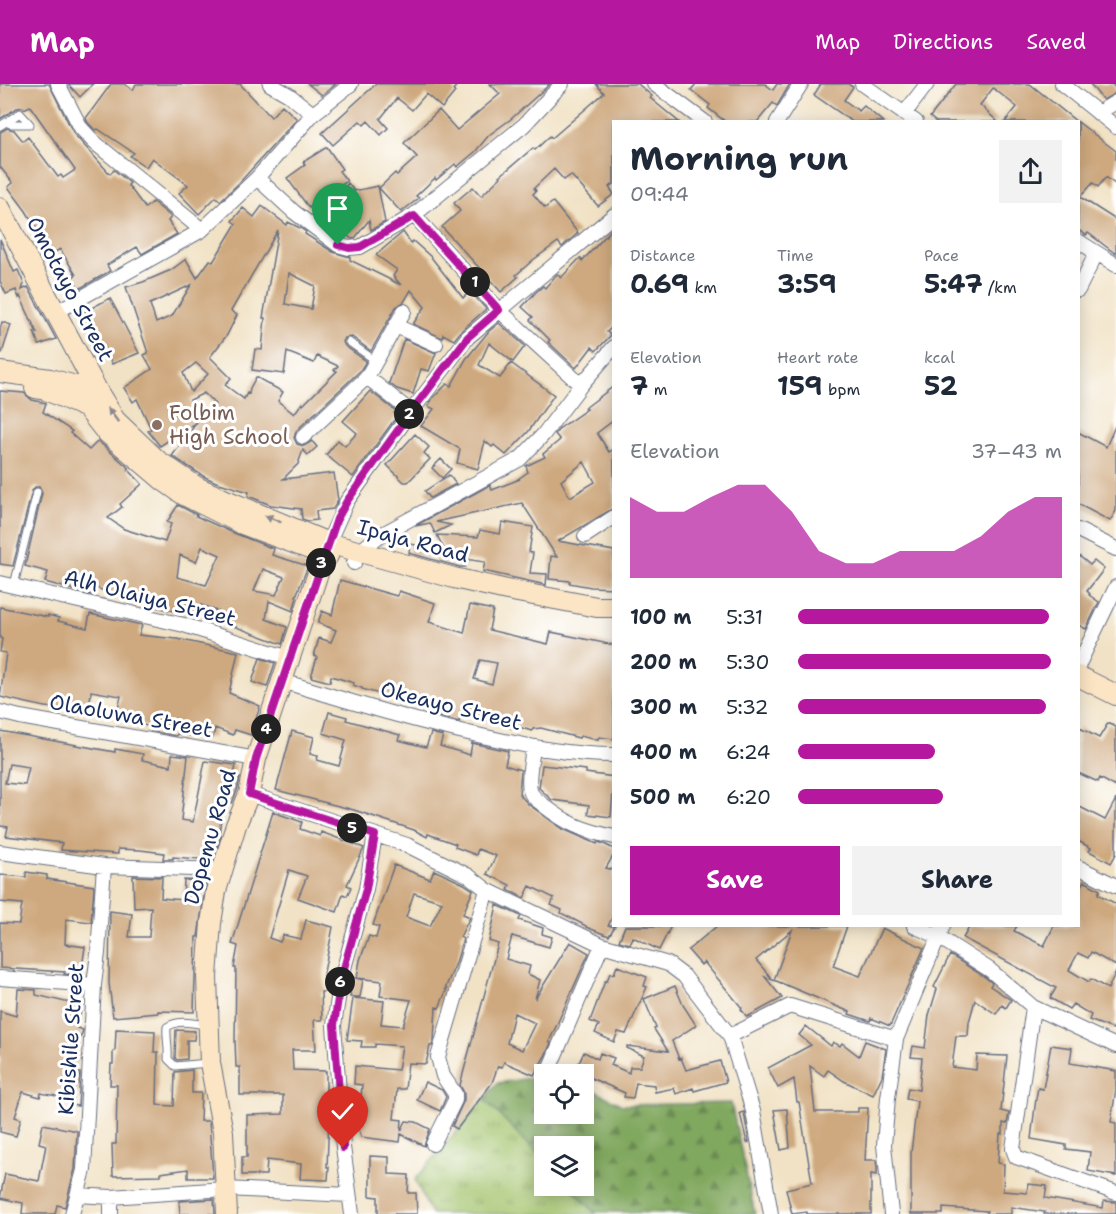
<!DOCTYPE html>
<html lang="en">
<head>
<meta charset="utf-8">
<style>
	body { margin:0; font-family:"Shantell Sans",sans-serif; background:#f2f2f3; color:#1f2937; height:100vh; display:flex; flex-direction:column; font-size:22px; white-space:nowrap }
	* { box-sizing:border-box; margin:0 }
	p { font-size:20px; color:#747a83 }
	.icon { flex:none; width:33px; height:33px; fill:none; stroke:currentColor; stroke-width:2; stroke-linecap:round; stroke-linejoin:round }
	.map { position:relative; flex:1; overflow:hidden }
	.drawer { position:absolute; left:612px; top:36px; width:468px; height:807px; display:flex; flex-direction:column; background:#fff; border-radius:0px; box-shadow:0 3px 15px #0003 }
	.drawer>* { flex:none }
	.buttons { position:absolute; left:534px; top:980px; display:grid; gap:12px }
	.buttons a { display:grid; place-items:center; width:60px; height:60px; border-radius:0px; background:#fff; box-shadow:0 3px 15px #0003; font-size:30px }
	.pin { position:absolute; display:grid; place-items:center; width:51px; height:51px; color:#fff; margin:-62px -26px; border-radius:50% 50% 50% 0; rotate:-45deg; box-shadow:0 0 6px #0007 }
	.pin .icon { rotate:45deg }
	.km { position:absolute; width:30px; height:30px; margin:-15px; border-radius:50%; background:#222; color:#fff; font-size:16px; line-height:30px; text-align:center }
	.round { display:grid; place-items:center; flex:none; width:63px; height:63px; border-radius:0px; background:#f2f2f3 }
	.head { display:flex; align-items:center; justify-content:space-between; height:102px; padding:0 18px }
	h1 { font-size:33px; font-weight:700; line-height:45px }
	.figures { display:grid; grid-template-columns:repeat(3,1fr); gap:9px; height:102px; padding:6px 18px }
	.figures div { display:grid; align-content:center }
	.figures b { font-size:26px; font-weight:700 }
	.figures small { font-size:16px; font-weight:400 }
	.figures p { font-size:16px }
	.chart { height:168px; padding:12px 18px }
	.chart p { display:flex; justify-content:space-between }
	.chart svg { width:100%; height:108px; margin-top:6px; fill:#b5179e; opacity:.7 }
	.action { display:flex; gap:12px; margin-top:auto; padding:12px 18px }
	.action a { flex:1; height:69px; border-radius:0px; background:#b5179e; color:#fff; font-size:24px; font-weight:700; line-height:69px; text-align:center }
	.action a+a { background:#f2f2f3; color:#1f2937 }
	ul { padding:0 18px; list-style:none; font-size:20px }
	li { display:grid; grid-template-columns:96px 72px 1fr; align-items:center; height:45px }
	li i { height:15px; border-radius:8px; background:#b5179e }
	header { display:flex; align-items:center; gap:36px; box-sizing:border-box; height:84px; padding:0 30px; background:#b5179e; color:#fff }
	header strong { font-size:28px }
	nav { display:flex; gap:33px; margin-inline-start:auto; font-size:21px }
	.map>svg:first-child { display:block }
	.grass { fill:url(#grass-tufts); stroke:#5e7864; stroke-width:1.5 }
	.forest { fill:url(#forest-firs); stroke:#4e6c5e; stroke-width:1.5 }
	.building { fill:#cea87e; fill-rule:evenodd }
	.lines { fill:none; stroke-linecap:round; stroke-linejoin:round }
	.lane-casing { stroke:#666e82; stroke-width:9 }
	.street-casing { stroke:#666e82; stroke-width:16 }
	.secondary-casing { stroke:#666e82; stroke-width:22 }
	.lane { stroke:#fff; stroke-width:7 }
	.street { stroke:#fff; stroke-width:14 }
	.secondary { stroke:#fce5c4; stroke-width:20 }
	.oneway { fill:#8c8a91 }
	.route-casing { stroke:#fff; stroke-width:12 }
	.route { stroke:#b5179e; stroke-width:8 }
	.education-dot { fill:#8d6e63; stroke:#fff; stroke-width:2 }
	.labels { text-anchor:middle; dominant-baseline:central; stroke-width:6; stroke-linejoin:round; paint-order:stroke }
	.street-label { font-size:21px; fill:#1b2f5e; stroke:#fff }
	.education-label { font-size:21px; fill:#785e54; stroke:#fff; text-anchor:start }
</style>
</head>
<body>
<header>
<strong>Map</strong>
<nav><a>Map</a><a>Directions</a><a>Saved</a></nav>
</header>
<div class="map">
<svg width="1116" height="1130" viewBox="0 0 1116 1130">
	<defs>
		<pattern id="grass-tufts" width="24" height="20" patternUnits="userSpaceOnUse" patternTransform="scale(1.5)"><rect width="24" height="20" fill="#a2c26a"/><path d="M3 7l-1-3M5 7V3M7 7l1-3M15 17l-1-3M17 17v-4M19 17l1-3" fill="none" stroke="#839e5a"/></pattern>
		<pattern id="forest-firs" width="22" height="20" patternUnits="userSpaceOnUse" patternTransform="scale(1.5)"><rect width="22" height="20" fill="#81a85e"/><path d="M5 1l3.5 6h-7zM16 11l3.5 6h-7z" fill="#698951"/></pattern>
	</defs>
	<rect width="100%" height="100%" fill="#fff"/>
	<filter id="ink" filterUnits="userSpaceOnUse"><feTurbulence type="fractalNoise" baseFrequency=".0167" numOctaves="2"/><feDisplacementMap in="SourceGraphic" scale="12" xChannelSelector="R" yChannelSelector="G"/><feConvolveMatrix kernelMatrix="1 2 1 2 8 2 1 2 1" color-interpolation-filters="sRGB"/></filter>
	<filter id="wash" filterUnits="userSpaceOnUse"><feTurbulence type="fractalNoise" baseFrequency=".008" numOctaves="4" result="noise"/><feDisplacementMap in="SourceGraphic" scale="24" xChannelSelector="R" yChannelSelector="G"/><feGaussianBlur stdDeviation="1.35" result="paint"/><feColorMatrix in="noise" values="0 0 0 0 0 0 0 0 0 0 0 0 0 0 0 0 0 1.4 0 .05"/><feComposite in="paint" operator="in"/></filter>
	<g filter="url(#wash)">
		<rect width="100%" height="100%" fill="#f1e2c5"/>
		<path class="grass" d="M484 1015 544 1076V1101H569L596 1130H431L415 1096Z"/>
		<path class="forest" d="M544 992V1029H584V1001L622 1021 731 1019 755 1130 595 1128 569 1101H584V1062H544V1076L484 1015 497 999Z"/>
		<g id="blocks">
			<path class="building" d="M0 0H49L74 50 110 90 114 86 130 99 128 101 145 124 153 118 169 131 171 133 168 137 177 150 142 170 137 163 107 181 110 187 79 205 72 193 76 191 60 165 52 170 26 127 8 103 13 99 0 83V48L7 44 14 46 23 57 28 53 58 93 61 91 63 94 75 86 30 22 24 25 23 23 17 24 0 35Z
				M68 0H93L80 13Z
				M111 0H124L133 6 136 0H240L271 33 282 21 297 35 239 99 220 117 216 113 199 130 179 109 188 101 152 74 146 83 130 72 134 69 98 45 95 46 88 39 86 34Z
				M308 0H336L322 11Z
				M376 0H458L453 6 455 8 442 24 426 10 412 26 397 14 380 35 388 44 381 51 368 37 364 41 360 37 333 61 322 49Z
				M490 0H550L511 35 489 51 475 68 457 83 455 80 436 96 435 94 416 112 419 114 401 128 379 104 395 89 397 91 417 73 404 59 439 26 457 46 500 10Z
				M596 0H638L652 12 650 14 679 38H614V100L609 103 614 110 598 122 571 91 564 96 554 85 534 104 536 107 533 110 545 124 553 118 578 149 562 163 558 158 533 176 516 191 518 193 501 208 442 143 460 127 454 119 473 103 481 112 501 93 500 92 533 64 535 66 550 52 552 54 604 9Z
				M696 0H765L773 6 777 0H790L777 22 773 19 757 38H726L708 24 710 21 691 6Z
				M821 0H848L853 3 844 16 859 27 864 22 883 38H853L814 11Z
				M956 0H1030L1077 38H1005L1017 23 993 4 980 21 998 38H936L930 33Z
				M1090 0H1112L1116 5V9L1103 16Z
				M1078 38 1116 67V101L1106 93 1098 103 1093 99 1080 113 1116 136V170L1088 149 1086 151 1078 146Z
				M327 63 342 85 339 87 347 97 309 124 287 94 305 81 303 78Z
				M348 99 354 107 378 102 385 138 371 146 369 136 355 154 352 155 323 134Z
				M262 122 287 141 288 138 300 144 306 148 305 150 333 168 350 173V176L401 201 393 192 397 186 376 171 403 148 411 159 413 157 431 173 463 214 470 207 486 225 462 246 454 256 443 250 442 254 413 240 425 223 411 206 404 218 396 223 371 267 352 253 345 254 343 258 345 262 366 277 360 287 296 347 294 354 297 360 304 362 312 357 317 363 308 371 303 366 298 380 283 395 334 389 338 416 333 425 316 427 317 436 308 437 302 435 301 425 271 421 248 412 249 408 216 398 203 392 172 372 197 338 160 362 148 347 151 345 137 315 133 318 124 304 152 285 144 271 148 269 126 203 143 198 171 186 186 175 197 194 210 176 213 178 236 140 232 137 243 124 254 133ZM278 146 263 234H265L262 266 255 265 252 286 284 290 287 268 314 279 317 272 338 282 334 286 337 287 303 321 302 319 294 330 278 317 283 308 256 293 250 304 249 310 247 309 244 315 225 301 231 294 210 273 227 251 237 231 231 227ZM289 189 315 202 311 225 285 220ZM191 201 172 232 156 239 150 220ZM196 279 208 290 191 308 183 289ZM204 309 215 320 202 336 190 316Z
				M614 143V241L607 248 611 251 596 267 592 263 576 284 548 258 550 256 530 236 533 233 522 223 536 208 543 202 545 204 557 190 561 194 580 174 582 177Z
				M0 155 14 188 18 186 24 200 22 206 28 203 56 255 39 261 34 248 37 249 20 212 19 214 16 206 6 210 0 197Z
				M110 214 139 269 112 280 103 259 97 262 91 250 94 248 84 228Z
				M2 238 11 241 2 269H0V245Z
				M499 239 525 262 513 278 489 259 479 281 500 294 511 279 554 311 528 348 506 371 494 361 492 363 485 357 478 385 457 379 460 365 421 342 434 325 428 322 433 314 447 300 451 302 466 275 489 247Z
				M404 255 436 269 429 287 421 285 413 310 397 305 389 299Z
				M614 302V336L597 349 609 368 614 365V424L558 457 614 467V504L591 503 569 499 570 497 549 495 551 472 557 473 522 419 436 438 451 441 435 449 430 439 415 442 490 401 492 406 520 395H518L528 388 526 382 545 373 543 370 560 356 555 350 560 344 587 325 585 324ZM584 378 595 398 570 413 561 397Z
				M0 307 24 309 32 316 46 319 43 328 72 347 70 349 89 366 98 357 129 384 128 385 142 400 120 420 122 423 108 434 124 445 165 458 171 440 167 438 178 421 197 431 196 432 229 447 274 465 272 471 308 482 296 512 297 513 293 527 269 517 266 535 287 543 282 560 220 537 223 529 201 521 198 532 151 522 152 515 115 511 94 503 92 511 45 498 48 488 25 482 42 409 39 403H35L32 407 13 482 0 480ZM202 463 220 471 206 501 177 493 180 471 196 478ZM263 485 284 493 276 511 254 507Z
				M370 307 397 328 394 329 397 332 353 393 326 371 338 356 345 362 357 349 343 337Z
				M1116 340V427L1110 437 1078 420V348L1106 363Z
				M415 350 429 363 424 369 430 375 408 398H404L387 381Z
				M441 375 451 385 442 394 432 384Z
				M449 391 456 400 430 414 425 407Z
				M502 438 533 443 529 468 533 469 530 489 547 490 546 501 483 487 485 478 465 475V483H460L409 469 410 460 444 465 437 451 478 453 480 446 500 450Z
				M1078 471 1090 481 1094 477 1104 485 1087 507 1090 510 1089 511 1099 518 1086 545 1078 541Z
				M340 496 397 512 399 507 435 519 429 538 464 549 470 521 493 526 489 546 548 560 551 548 614 561V655L599 653 598 656 580 652 579 654 541 644 533 645 532 647 515 642 514 645 491 636V637L462 629 459 638 437 632 438 629 410 619 362 605V604L353 601 354 599 331 592 330 598 311 593 317 573 314 572 319 554 331 558 336 546 318 539 322 527 332 531ZM480 576 497 579 492 600 474 595Z
				M0 523 48 533V531L59 534 58 537 87 544 90 530 142 541 139 551 177 555 238 568 229 609 260 622 251 651 235 646 233 651 215 644 213 654 177 650 176 652 151 647 152 643 125 637V635L116 633 121 612 91 607 89 628 45 623 0 613 6 569 0 568 2 555 0 554Z
				M260 574 275 579 267 603 252 598Z
				M329 628 347 633 346 636 400 651 398 656 426 663 431 649 443 652 440 662 470 671 472 659 508 667 505 681 521 686 519 710 528 720 563 745 597 760 598 758 604 760 614 765V770L606 784 614 786V830L608 842H615L609 852 586 843V842L561 829 562 826 551 821 554 814 530 802 524 814 508 806 510 801 487 790 496 772 478 765 476 771 455 763 456 760 428 750 427 753 414 746 354 726 276 706 292 647 314 653 310 670 318 672 317 676 339 682 346 656 323 649Z
				M1108 639 1116 643V703L1100 694 1098 698 1078 689V643L1099 654Z
				M0 647 115 668V665L143 670 142 676 171 682 172 670 188 672 181 736 193 738 205 677 236 681 234 692 240 694 237 706 232 719 223 717 219 751H221L213 776 173 773V775H163L164 769 140 766 118 765V770L61 766 62 759 6 752 8 743 0 742ZM9 680 29 683 25 701 5 699Z
				M542 681 586 686V689L614 693 611 733 588 730 589 721 552 716 539 704Z
				M1116 715V770L1111 779 1089 767 1091 764 1078 757V722L1105 736Z
				M273 728 302 738 300 745 320 752 321 748 364 764 347 801 351 803 347 812 343 810 337 828 298 814 307 792 289 786 269 854 280 858 283 851 301 855 306 836 333 843 324 888 325 908H321L322 936H314L316 966H292L293 986 326 987V1010H330L332 1031H329L327 1083H329L328 1096 300 1095 301 1080 267 1076 266 1091H242V1073H247V1031L283 1030V1011H240V983H236L235 956 236 884H234L238 862 232 860Z
				M394 781 430 795 434 786 464 800 473 806 463 830 470 833 460 853 463 855 456 879 445 905H447L439 924 436 923 434 956 432 962H430L426 980 408 979 405 1005H397L394 1035 402 1036 401 1047 406 1037 416 1038 430 1045 424 1062 401 1050 400 1058 361 1053 358 1042 367 1026H360L362 1001 354 1000 355 982 398 986 402 962 375 960V963H361L362 957 347 956 353 914 384 917 381 940 403 942 411 916 380 912 382 897 357 894 360 876 369 852 376 854 379 843 373 841ZM414 809 442 818 430 842 406 833Z
				M26 788 47 791V795L94 802 91 838 66 835 65 860 85 863 81 891 64 890 65 888 0 884V839L19 840 22 820 0 818V791L26 793Z
				M133 792 162 793 161 814 183 816 184 796 206 797 198 853H196L194 928 158 927V929L113 933 109 899 110 827 132 830 129 853H149L151 823 134 824Z
				M1084 797 1100 806 1098 810 1116 820V882L1091 868 1088 874 1078 869 1069 886 1089 898 1091 895 1108 905 1116 887V936L1113 945 1089 936 1091 931 1073 920 1069 925 1050 914 1056 904 963 854 970 842H1017L1014 847 1044 862 1054 842H1078V806Z
				M497 821 521 832 519 836 543 844 542 850 552 853 549 863 512 852 506 875 530 882 528 890 540 896 535 915 570 858 589 869 549 958 551 959 545 972 534 991 504 978 502 983 498 982 492 999 457 1045 452 1042 464 1016V1009L460 1001 498 860 489 857ZM514 929 535 939 522 966 507 959Z
				M625 842H671L659 866 633 853 630 860 619 857Z
				M717 842H847L833 882 860 892 882 844 924 864 890 942 871 934 870 937 849 930 850 928 774 896 792 846 756 876 773 896 765 893 782 914 747 933 741 925 742 924 704 878 701 881 688 866Z
				M950 871 985 893 992 899 990 902 1011 916 1006 924 1002 921 996 930 975 916 969 938 968 952H956L952 983 976 986 977 971 1007 972 1001 1027 1009 1029 1007 1040 1003 1039V1050H1000L998 1079 1004 1080 1003 1107 1027 1109 1028 1100 1047 1102 1045 1114 1103 1124 1104 1117 1116 1118V1130H1044L1045 1128 1011 1123V1130H987V1127L943 1124V1130H911V1069L917 1017 906 1015 908 1004 919 1006 922 974 911 973 913 962 925 964 929 931 937 905 934 903Z
				M617 882 647 893 644 902 647 903 626 950 618 948 614 958 595 949 599 941 590 937 605 897H607L610 889 614 890Z
				M352 893 363 896 360 913H350Z
				M675 902 683 921 696 941 672 957 679 975 681 974 686 986 720 977 726 998 694 1007 693 1004 676 1010 674 1004 655 1008 654 1001 636 999 633 1014 624 1013 625 1009 575 987 584 968 598 975 600 969 614 974 611 981 629 989 630 983H640L644 972 627 964V962L668 967 654 945 656 944 644 915Z
				M18 905 36 906V911L82 922 77 944 83 946 75 970 79 972 74 988 80 989 78 1022 72 1021 73 1015 41 1009 40 1013 23 1008 15 1033 21 1035 16 1052 0 1048V927L16 932Z
				M806 942 831 962 833 958 840 962 842 959 859 972 865 957 886 965 882 992 873 1011 844 997 828 986 824 992 810 982 815 1028H858V1024H868L865 1076H876L877 1083V1091L871 1090V1130H807V1128L792 1130 786 1105 812 1099 799 1018H797L794 995 778 1004 768 984 811 961 799 951Z
				M116 945 155 947 154 968H158L157 1021 174 1022 175 988 192 986V1009H201L200 1037H209L213 1094H188V1085L161 1089V1091L113 1092 112 1060H116L117 1001H110L111 980H113V967H115Z
				M176 946 195 947 194 956H187V975L177 976 175 974Z
				M1051 961 1072 964 1070 979 1116 987V1005L1111 1038 1116 1039V1092L1088 1087 1090 1068 1066 1065V1061L1031 1055 1036 1014 1038 1004 1043 1005Z
				M425 998 442 1006 446 1013 440 1027 417 1016Z
				M787 1025 790 1064 781 1066 774 1026Z
				M744 1028 749 1058 747 1059 740 1029Z
				M43 1040 77 1047 75 1085 65 1123 57 1121 55 1130H22L23 1119 0 1114 5 1090 39 1097 46 1061 39 1059Z
				M370 1072 389 1073V1090L409 1091 408 1109H416L417 1130H378V1113L370 1112Z
				M214 1115 215 1130H180L179 1117Z"/>
		</g>
	</g>
	<g filter="url(#ink)">
		<use href="#blocks" fill-opacity="0" stroke="#666e82" stroke-width="1.5"/>
		<g class="lines">
			<g class="lane-casing">
				<path id="lane" d="M0 42 20 29 30 40H10
					M349 258 376 277
					M14 501 37 408
					M205 941C192 939 179 935 167 943 166 953 169 964 168 975L175 982 208 979"/>
			</g>
			<g class="street-casing">
				<path id="street" d="M58 0 81 44 94 58 202 146
					M270 0 289 11 313 30
					M654 0 705 38
					M862 0 916 38
					M1062 0 1116 43
					M1098 29 1116 18
					M904 30 927 0
					M777 38 801 0
					M257 94 294 128 338 161 349 164 360 163 414 131 524 41 562 0
					M414 131 499 226 581 301
					M1078 157 1116 181
					M1078 206 1096 170
					M56 228 202 146 257 94 313 30 351 0
					M396 242 436 260
					M367 293 411 328
					M303 353 367 293 404 227
					M1078 446 1116 465
					M585 452 614 433
					M328 459 347 417 411 328 468 253 614 131
					M354 479 360 467 379 452 520 375 543 351 581 301 614 263
					M0 499 184 541 289 574
					M1078 582 1116 503
					M282 597C351 618 420 639 491 654 531 663 572 671 614 671
					M0 628 20 633 256 675
					M533 663C532 676 527 693 530 706 531 712 537 716 542 720 567 740 582 746 614 753
					M249 710 407 761 469 792 487 806 516 820 602 861 668 880 684 892 730 952 753 1027 771 1130
					M0 768 104 782 221 786
					M1078 783 1116 802
					M914 842 937 852 990 886 1033 923 1116 962
					M0 894 94 901
					M1033 923 1013 1065 1016 1073 1116 1109
					M730 952 790 922 896 955
					M547 990 602 861
					M433 1060 455 1016V1010L443 992 438 973 487 806
					M78 1111 111 1113 225 1105 349 1111
					M111 1113V1130
					M72 1130 84 1086 94 901 98 869 104 782
					M352 1130 343 1063 334 941 341 895 366 805 375 751
					M891 1130 884 1061 888 1014 896 955 943 842"/>
			</g>
			<g class="secondary-casing">
				<path id="secondary" d="M0 124 98 308 93 315
					M0 288 50 295 98 308 115 336 157 376 197 403 228 417 328 459 454 494 507 506 597 523H614
					M35 304 46 306 87 324 105 347 164 397 184 411 242 440 328 472
					M1078 592 1116 611
					M227 1130 223 1048 210 979 207 893 211 839 216 807 236 741 249 710 256 675 328 459"/>
			</g>
			<use href="#lane" class="lane"/>
			<use href="#street" class="street"/>
			<use href="#secondary" class="secondary"/>
		</g>
		<defs><path id="oneway-solid" d="M-6-.8H1V-3.2L6.5 0L1 3.2V.8H-6Z" transform="scale(1.5)"/></defs>
		<g class="oneway">
			<use href="#oneway-solid" transform="translate(113 331) rotate(-126)"/>
			<use href="#oneway-solid" transform="translate(273 435) rotate(-158)"/>
		</g>
	</g>
	<g class="lines" filter="url(#ink)">
		<g class="route-casing">
			<path id="route" d="M338 161 349 164 360 163 414 132 499 226 468 253 411 328 347 417 337 435 256 675 249 710 375 751 366 805 341 895 334 941 343 1064"/>
		</g>
		<use href="#route" class="route"/>
	</g>
	<circle class="education-dot" cx="157" cy="341" r="6"/>
	<g class="labels">
		<g class="street-label">
			<text transform="translate(70 205) rotate(62)">Omotayo Street</text>
			<text transform="translate(413 457) rotate(15)">Ipaja Road</text>
			<text transform="translate(150 514) rotate(14)">Alh Olaiya Street</text>
			<text transform="translate(451 622) rotate(14)">Okeayo Street</text>
			<text transform="translate(131 632) rotate(10)">Olaoluwa Street</text>
			<text transform="translate(210 753) rotate(-74)">Dopemu Road</text>
			<text transform="translate(71 955) rotate(-86)">Kibishile Street</text>
		</g>
		<g class="education-label">
			<text x="169" y="329">Folbim<tspan x="169" dy="24">High School</tspan></text>
		</g>
	</g>
</svg>
<div class="buttons">
<a><svg class="icon" aria-label="locate" viewBox="0 0 24 24"><circle cx="12" cy="12" r="6"/><path d="M12 2v4M12 18v4M2 12h4M18 12h4"/></svg></a>
<a><svg class="icon" aria-label="layers" viewBox="0 0 24 24"><path d="M12 4l9 5-9 5-9-5zM3 14l9 5 9-5"/></svg></a>
</div>
<div class="pin" style="left:338px;top:161px;background:#1e9e55"><svg class="icon" aria-label="arrive" viewBox="0 0 24 24"><path d="M6 21V4h12l-3 4 3 4H6"/></svg></div>
<div class="pin" style="left:343px;top:1064px;background:#d93025"><svg class="icon" aria-label="check" viewBox="0 0 24 24"><path d="M5 12l5 5 9-10"/></svg></div>
<b class="km" style="left:475px;top:198px">1</b>
<b class="km" style="left:409px;top:330px">2</b>
<b class="km" style="left:321px;top:479px">3</b>
<b class="km" style="left:266px;top:645px">4</b>
<b class="km" style="left:352px;top:744px">5</b>
<b class="km" style="left:340px;top:898px">6</b>
<section class="drawer">
<div class="head"><div><h1>Morning run</h1><p>09:44</p></div><a class="round"><svg class="icon" aria-label="share" viewBox="0 0 24 24"><path d="M12 15V3M7 8l5-5 5 5M5 13v7h14v-7"/></svg></a></div>
<div class="figures">
<div><p>Distance</p><b>0.69<small> km</small></b></div>
<div><p>Time</p><b>3:59</b></div>
<div><p>Pace</p><b>5:47<small> /km</small></b></div>
</div>
<div class="figures">
<div><p>Elevation</p><b>7<small> m</small></b></div>
<div><p>Heart rate</p><b>159<small> bpm</small></b></div>
<div><p>kcal</p><b>52</b></div>
</div>
<div class="chart"><p><span>Elevation</span>37–43 m</p>
<svg viewBox="0 0 160 44" preserveAspectRatio="none"><path d="M0 44V11L10 17L20 17L30 11L40 6L50 6L60 17L70 33L80 38L90 38L100 33L110 33L120 33L130 27L140 17L150 11L160 11V44z"/></svg>
</div>
<ul>
<li><b>100 m</b>5:31<i style="width:95%"></i></li>
<li><b>200 m</b>5:30<i style="width:96%"></i></li>
<li><b>300 m</b>5:32<i style="width:94%"></i></li>
<li><b>400 m</b>6:24<i style="width:52%"></i></li>
<li><b>500 m</b>6:20<i style="width:55%"></i></li>
</ul>
<div class="action"><a>Save</a><a>Share</a></div>
</section>
</div>
</body>
</html>
